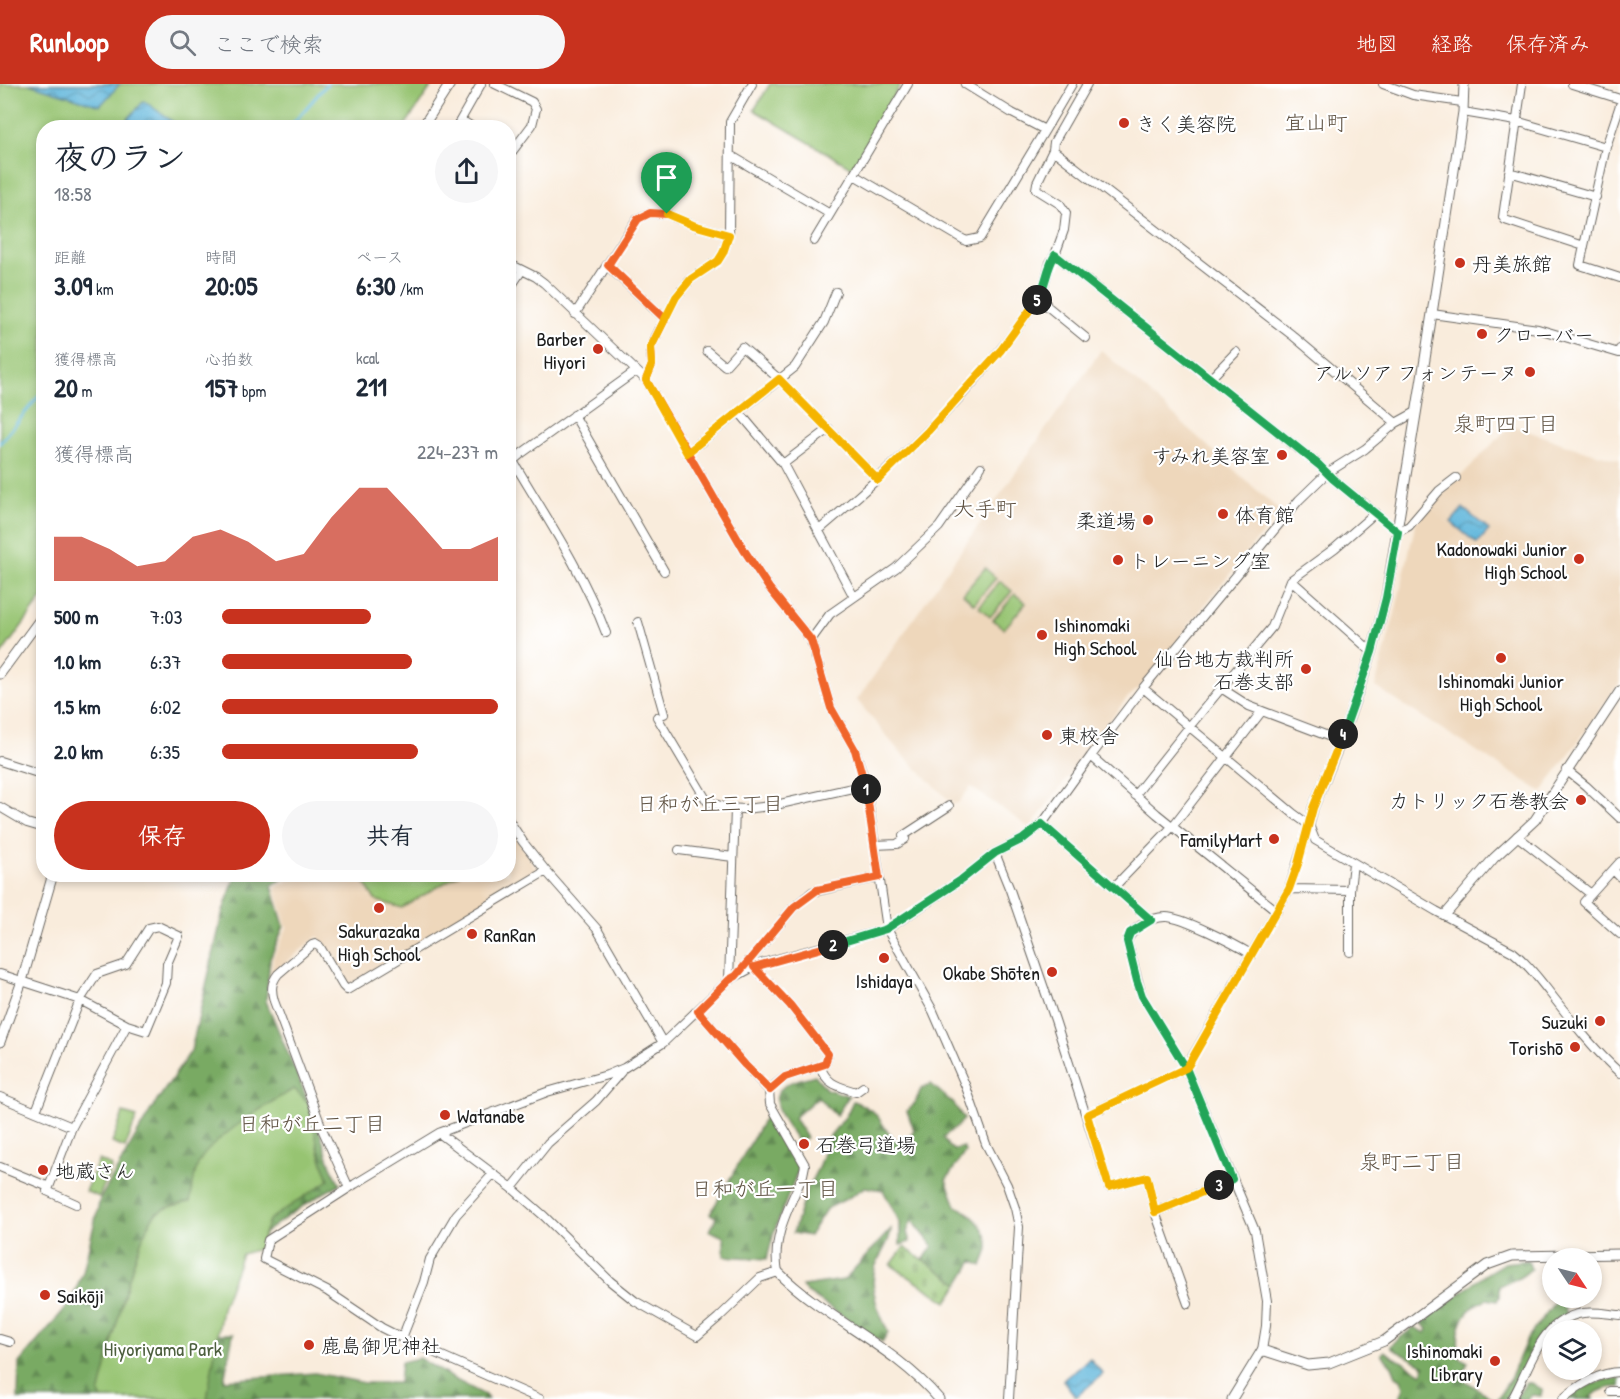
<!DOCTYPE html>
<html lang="ja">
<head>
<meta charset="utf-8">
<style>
	body { margin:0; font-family:"Patrick Hand","Klee One",sans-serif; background:#f6f6f7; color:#1f2937; height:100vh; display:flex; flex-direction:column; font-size:22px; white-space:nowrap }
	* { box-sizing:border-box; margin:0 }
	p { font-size:20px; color:#747a83 }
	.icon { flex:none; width:33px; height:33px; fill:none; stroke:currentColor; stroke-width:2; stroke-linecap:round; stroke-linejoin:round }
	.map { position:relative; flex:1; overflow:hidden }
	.panel { position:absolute; left:36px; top:36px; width:480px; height:762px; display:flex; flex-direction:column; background:#fff; border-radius:24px; box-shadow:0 3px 9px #0003 }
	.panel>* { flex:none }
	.needle { width:39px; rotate:125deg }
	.tools { position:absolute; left:1542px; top:1164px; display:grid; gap:12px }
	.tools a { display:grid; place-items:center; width:60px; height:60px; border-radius:50%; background:#fff; box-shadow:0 3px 9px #0003; font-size:30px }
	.pin { position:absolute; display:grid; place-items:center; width:51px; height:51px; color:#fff; margin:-62px -26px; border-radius:50% 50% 50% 0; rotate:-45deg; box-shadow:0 0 6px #0007 }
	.pin .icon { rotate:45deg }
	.km { position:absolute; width:30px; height:30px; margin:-15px; border-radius:50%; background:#222; color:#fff; font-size:16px; line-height:30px; text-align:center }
	.round { display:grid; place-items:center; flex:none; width:63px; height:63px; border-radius:32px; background:#f6f6f7 }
	.head { display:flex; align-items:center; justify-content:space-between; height:102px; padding:0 18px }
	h1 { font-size:33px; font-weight:700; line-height:45px }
	.figures { display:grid; grid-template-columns:repeat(3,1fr); gap:9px; height:102px; padding:6px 18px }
	.figures div { display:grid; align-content:center }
	.figures b { font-size:26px; font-weight:700 }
	.figures small { font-size:16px; font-weight:400 }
	.figures p { font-size:16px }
	.chart { height:168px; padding:12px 18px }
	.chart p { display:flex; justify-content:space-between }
	.chart svg { width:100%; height:108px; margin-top:6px; fill:#c8321e; opacity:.7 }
	.cta { display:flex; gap:12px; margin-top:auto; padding:12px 18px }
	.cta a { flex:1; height:69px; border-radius:36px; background:#c8321e; color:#fff; font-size:24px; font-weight:700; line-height:69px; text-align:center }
	.cta a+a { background:#f6f6f7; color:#1f2937 }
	ul { padding:0 18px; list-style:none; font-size:20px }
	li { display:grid; grid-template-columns:96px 72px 1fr; align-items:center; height:45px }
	li i { height:15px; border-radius:8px; background:#c8321e }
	header { display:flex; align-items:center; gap:36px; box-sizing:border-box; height:84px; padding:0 30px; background:#c8321e; color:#fff }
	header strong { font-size:28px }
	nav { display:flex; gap:33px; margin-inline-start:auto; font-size:21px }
	.search { width:420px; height:54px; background:#f6f6f7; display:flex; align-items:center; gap:15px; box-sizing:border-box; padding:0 21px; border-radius:33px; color:#747a83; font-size:22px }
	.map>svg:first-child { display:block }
	.built { fill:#eed7bb }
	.forest { fill:url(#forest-firs); stroke:#4a6340; stroke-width:1.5 }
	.cemetery { fill:url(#cemetery-stones); stroke:#5a7047; stroke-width:1.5 }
	.green { fill:#97c472; stroke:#5a7047; stroke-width:1.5 }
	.water { fill:url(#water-waves); stroke:#3d697c; stroke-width:1.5 }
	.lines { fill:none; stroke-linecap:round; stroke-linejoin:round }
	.stream { stroke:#5eb6db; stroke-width:3 }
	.minor-casing { stroke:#69655f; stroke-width:10 }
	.tertiary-casing { stroke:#69655f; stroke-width:11 }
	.minor { stroke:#fff; stroke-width:8 }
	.tertiary { stroke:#fff; stroke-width:9 }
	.split-1-casing { stroke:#fff; stroke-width:12 }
	.split-2-casing { stroke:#fff; stroke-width:12 }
	.split-3-casing { stroke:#fff; stroke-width:12 }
	.split-4-casing { stroke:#fff; stroke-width:12 }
	.split-5-casing { stroke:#fff; stroke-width:12 }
	.split-6-casing { stroke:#fff; stroke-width:12 }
	.split-1 { stroke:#f0652b; stroke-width:8 }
	.split-2 { stroke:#f0652b; stroke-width:8 }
	.split-3 { stroke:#22a559; stroke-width:8 }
	.split-4 { stroke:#f5b400; stroke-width:8 }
	.split-5 { stroke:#22a559; stroke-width:8 }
	.split-6 { stroke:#f5b400; stroke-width:8 }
	.poi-dot { fill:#c8321e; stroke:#fff; stroke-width:2 }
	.labels { text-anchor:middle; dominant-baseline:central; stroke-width:4.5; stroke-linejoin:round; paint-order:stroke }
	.poi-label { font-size:20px; fill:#1c1c1c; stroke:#fff; text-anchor:start }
	.park-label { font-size:20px; fill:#4d5f3e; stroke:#fff }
	.neighbourhood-label { font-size:21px; fill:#5e5141; stroke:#fff }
</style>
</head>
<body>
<header>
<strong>Runloop</strong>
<div class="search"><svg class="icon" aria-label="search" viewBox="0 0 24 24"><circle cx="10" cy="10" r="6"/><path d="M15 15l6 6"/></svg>ここで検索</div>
<nav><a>地図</a><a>経路</a><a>保存済み</a></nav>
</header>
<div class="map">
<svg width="1620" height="1315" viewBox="0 0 1620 1315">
	<defs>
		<pattern id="forest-firs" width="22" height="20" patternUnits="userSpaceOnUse" patternTransform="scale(1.5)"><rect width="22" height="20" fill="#79aa64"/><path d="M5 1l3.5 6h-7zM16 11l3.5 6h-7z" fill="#628a52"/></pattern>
		<pattern id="cemetery-stones" width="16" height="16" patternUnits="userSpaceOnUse" patternTransform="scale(1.5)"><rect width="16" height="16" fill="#97c472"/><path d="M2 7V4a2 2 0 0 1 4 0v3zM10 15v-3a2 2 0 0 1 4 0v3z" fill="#82a862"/></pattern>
		<pattern id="water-waves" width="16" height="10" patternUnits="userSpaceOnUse" patternTransform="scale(1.5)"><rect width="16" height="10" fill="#5eb6db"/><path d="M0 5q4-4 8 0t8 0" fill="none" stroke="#4d93b1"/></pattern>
	</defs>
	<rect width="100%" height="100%" fill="#fff"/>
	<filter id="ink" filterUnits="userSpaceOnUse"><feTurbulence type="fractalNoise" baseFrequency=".0167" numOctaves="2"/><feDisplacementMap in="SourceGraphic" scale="12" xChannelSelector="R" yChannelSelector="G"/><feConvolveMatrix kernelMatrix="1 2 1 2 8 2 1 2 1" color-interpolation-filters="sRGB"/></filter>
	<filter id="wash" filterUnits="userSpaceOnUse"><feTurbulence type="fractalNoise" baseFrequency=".008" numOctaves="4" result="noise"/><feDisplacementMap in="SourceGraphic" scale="24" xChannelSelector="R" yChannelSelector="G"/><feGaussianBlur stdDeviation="1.35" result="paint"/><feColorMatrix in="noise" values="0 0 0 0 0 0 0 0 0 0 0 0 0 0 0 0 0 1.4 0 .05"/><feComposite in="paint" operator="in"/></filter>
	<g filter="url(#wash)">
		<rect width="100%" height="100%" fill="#f9ecdc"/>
		<path class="built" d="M1101 266 1280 427 1140 603 1126 615 1030 744 971 703 958 719 953 720 898 666 857 616Z
			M1511 341 1578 365 1620 376V598L1542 708 1375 603 1396 525 1416 438Z
			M509 742 538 788 348 902 318 852 271 891 273 874 287 844 275 804 296 791 508 790Z"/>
		<path class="forest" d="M236 791H288L272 802 284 842 270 875 266 917 314 1031 331 1082 340 1100C293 1125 252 1158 211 1191L217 1250H233L224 1296 315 1289 365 1299H399L401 1278 419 1274 454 1295 485 1311 488 1315H18L19 1279 70 1219 83 1188 100 1115 151 1026 191 967 223 827Z
			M815 991 826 1005 849 1012 836 1032 818 1013 794 1034 807 1054 798 1058C789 1044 765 1018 783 1003 790 996 806 994 815 991Z
			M931 1000 954 1020 964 1035 958 1042 943 1053 948 1062 954 1066 963 1063 965 1068 946 1096 956 1122C971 1128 989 1146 988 1163 988 1169 984 1175 982 1182L973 1177 959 1200 923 1176 933 1162 912 1136 907 1148 910 1158 900 1161V1139L883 1106 865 1103 848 1114 826 1125 809 1152 793 1149 806 1107 818 1084 828 1054 846 1032 853 1017C861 1020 869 1024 875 1030 885 1039 886 1054 902 1058L910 1052 914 1046 907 1027 915 1019 921 1005Z
			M767 1030 798 1081V1086L774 1148 767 1175 724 1172V1153L710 1147 716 1133 710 1130Z
			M891 1145C890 1160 879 1170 875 1184 869 1207 879 1228 888 1248L882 1258 806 1208 802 1202 844 1196Z
			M1528 1176 1531 1185 1521 1193 1499 1202V1213L1497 1217 1487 1215C1460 1226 1455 1247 1460 1274L1468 1278 1461 1294 1493 1315H1400L1404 1303 1401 1295 1396 1292 1392 1282 1381 1270 1384 1267 1422 1290 1425 1282 1391 1264V1261L1414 1243 1426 1249 1428 1245 1421 1239 1484 1191 1504 1179Z
			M1558 1214H1575V1217L1567 1219 1564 1225 1567 1231 1550 1242 1509 1315H1497L1510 1295 1527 1255Z
			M1620 1294V1303C1609 1303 1599 1305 1590 1313L1594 1315H1566C1583 1302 1600 1295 1620 1294Z
			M1526 1299H1532L1542 1306 1541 1312 1531 1311 1527 1315H1515Z"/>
		<path class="cemetery" d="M904 1163 959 1200 947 1218 891 1181Z"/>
		<path class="green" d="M0 0H433L404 43 44 44 43 513 0 572Z
			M770 0H901L852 84 754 26Z
			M985 484 996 494 974 520 963 510Z
			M1000 497 1012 507 990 533 979 523Z
			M1015 510 1026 519 1004 545 993 536Z
			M360 791H458L402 824 375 816Z
			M294 1005 308 1018 320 1071 329 1096 269 1136 259 1165 242 1170 222 1224 207 1315H102L99 1310C108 1278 136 1147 156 1130 165 1123 179 1120 190 1118 193 1106 193 1089 199 1078 211 1055 270 1018 294 1005Z
			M123 1029 137 1033 125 1064 112 1059Z
			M99 1076 112 1082 99 1113 85 1107Z"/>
		<path class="water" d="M29 0H120L100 22Z
			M144 17 180 43H138L127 36Z
			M1463 424 1489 446 1477 460 1451 438Z
			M1090 1274 1103 1290 1076 1313 1063 1296Z"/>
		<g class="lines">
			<path class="stream" d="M289 44 327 0
				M0 359 44 306"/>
		</g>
	</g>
	<g filter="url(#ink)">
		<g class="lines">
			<g class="minor-casing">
				<path id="minor" d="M495 0 532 18 536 25 532 41 508 73
					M1383 0 1413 11 1462 18
					M1522 0 1503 133 1505 136 1584 162 1606 63 1620 21
					M1572 0 1620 15
					M1463 28 1516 37 1606 63
					M461 36 474 44
					M456 44 481 0
					M1045 46 1072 0
					M1053 66 1292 251 1396 339
					M730 71 830 130
					M1509 88 1596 113
					M854 91 966 157 980 154 1045 46 1012 29 965 0
					M814 157 908 0
					M1584 162 1580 181 1620 194
					M1055 171 1319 381 1333 395 1375 429
					M508 179 536 193 544 199 646 296 744 466 769 504 811 556 831 624 855 666 866 701 887 845 933 927 966 1003 986 1060 1007 1101 1015 1124 1019 1143 1009 1315
					M607 181 665 235
					M508 207 522 186
					M575 230 637 135 650 129 667 130 693 141 729 151
					M1432 230 1538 245 1619 269 1620 265
					M1086 254 1047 222 1042 209 1050 179 1055 171 1064 146 1066 129 1060 120 1036 105 1037 99 1053 66 1054 58 1087 0
					M707 267 725 282 742 263 779 295 878 396
					M1210 295 1236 268
					M646 296 652 281 651 263 676 213 691 195 718 177 723 169 729 151 730 38 752 0
					M739 328 783 380 854 513
					M574 331 664 487
					M687 369 795 283 824 238 836 208
					M513 377C546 433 583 488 606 549
					M783 380 829 345
					M508 381 522 369 636 287
					M818 447C884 391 948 332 1001 265 1016 247 1028 228 1042 209
					M1291 496 1372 568
					M638 538 664 630
					M811 556 830 530 896 484 939 443 981 383
					M1143 604 1294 730 1309 741 1315 756 1436 827 1513 868C1528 880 1538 894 1550 909 1572 937 1593 965 1620 989
					M1221 604 1249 622 1341 657
					M657 633 707 717 726 724 745 725 771 722 866 701
					M1091 672 1157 730 1277 827
					M0 677 44 691
					M1566 686 1586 702 1620 734
					M1135 711 1189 643 1272 543 1291 496 1335 464 1375 429 1398 448 1409 442 1439 407 1456 394
					M0 723 27 739 44 744
					M508 735 523 758 546 787 597 845 663 959
					M1042 740 1151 836
					M1517 752 1591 810
					M875 761 897 760 905 755 903 752 949 722
					M679 766 733 773
					M995 769 1010 806 1055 936 1109 1103 1147 1093 1155 1128 1188 1220
					M1620 778 1584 818 1620 850
					M1613 786 1620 793
					M1114 803 1172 743 1262 627
					M1289 805 1350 806
					M1350 868V806L1353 779
					M754 883 790 921 828 970 825 980 785 993 769 1006
					M739 889 794 823 812 808 879 793
					M0 890 80 916 127 941 146 947 166 899 167 880 179 852 158 842 149 844 126 880 97 890 80 916 36 1027
					M729 896 735 725
					M820 982C827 1001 838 1002 856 1008L863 1003
					M0 1013 72 1043
					M1087 1031 1186 984 1142 912 1127 857C1132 844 1151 833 1165 833 1181 832 1236 861 1251 870
					M439 1049 512 1104 544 1132 610 1197 635 1217 697 1252 718 1234 760 1194 778 1188C771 1153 790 1122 803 1091L805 1081 770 1020 769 1006 745 981 698 927
					M0 1083 49 1103 72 1043 127 941
					M49 1103 47 1107 76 1120
					M349 1104 323 1047 274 917C271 906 271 899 278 890L312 861 315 860 320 863 343 902 347 906 546 787
					M512 1104 548 1059 596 1017 621 988
					M1155 1128 1232 1095
					M402 1254 424 1198 430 1175 456 1131 493 1090
					M0 1255 10 1258
					M1262 1266 1266 1242 1267 1217 1255 1147 1186 984 1289 805 1309 742
					M1610 1307H1620
					M540 1315 408 1257 382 1244 327 1207 264 1175 268 1156 355 1100 439 1049 547 1008 607 991 624 984 663 959 729 896 759 880 887 845 961 796 995 769 1023 755 1042 740 1091 672 1143 604 1299 416 1327 389 1365 365 1396 339 1416 328
					M1512 1315C1531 1283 1539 1236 1583 1229 1594 1227 1608 1230 1620 1231
					M1563 1315C1577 1302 1600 1288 1620 1288"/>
			</g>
			<g class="tertiary-casing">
				<path id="tertiary" d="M422 44 450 0
					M0 590 44 530
					M1309 741 1313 724 1341 657 1372 568 1386 514 1425 275 1463 28 1464 0
					M1445 831 1494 774 1535 736 1620 607
					M0 958 22 897 53 790
					M778 1188C828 1237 893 1261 939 1315
					M1232 1315 1262 1266 1308 1281 1329 1279 1384 1257 1487 1181 1512 1172 1620 1170"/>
			</g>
			<use href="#minor" class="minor"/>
			<use href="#tertiary" class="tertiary"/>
		</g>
	</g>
	<g class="lines" filter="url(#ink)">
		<g class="split-1-casing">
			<path id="split-1" d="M667 130 650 129 638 135 608 181 665 235 651 263 652 281 646 296 744 466 769 504 811 556 831 624 855 666 866 705"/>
		</g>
		<g class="split-2-casing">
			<path id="split-2" d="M833 861 754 883 790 921 828 970 825 980 785 993 770 1006 745 981 698 927 729 896 736 892 794 823 817 806 879 793 866 705"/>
		</g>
		<g class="split-3-casing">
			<path id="split-3" d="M833 861 886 845 961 796 995 769 1023 755 1042 740 1151 836 1130 849 1127 857 1137 897 1142 912 1186 984 1232 1095 1219 1101"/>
		</g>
		<g class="split-4-casing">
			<path id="split-4" d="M1219 1101 1155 1128 1147 1093 1109 1103 1087 1031 1186 984 1189 980 1289 805 1298 780 1313 724 1343 650"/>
		</g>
		<g class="split-5-casing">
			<path id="split-5" d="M1037 216C1046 203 1046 185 1055 171L1319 381 1333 395 1398 448 1386 514 1372 568 1343 650"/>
		</g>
		<g class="split-6-casing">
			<path id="split-6" d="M667 130 693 141 729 151 723 169 718 177 691 195 676 213 651 263 652 281 646 296 687 369 779 295 878 396 928 347 1001 266 1037 216"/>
		</g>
		<use href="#split-1" class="split-1"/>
		<use href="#split-2" class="split-2"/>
		<use href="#split-3" class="split-3"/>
		<use href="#split-4" class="split-4"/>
		<use href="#split-5" class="split-5"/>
		<use href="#split-6" class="split-6"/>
	</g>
	<g class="poi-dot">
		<circle cx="1124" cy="39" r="6"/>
		<circle cx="1460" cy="179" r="6"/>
		<circle cx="1482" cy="250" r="6"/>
		<circle cx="598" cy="265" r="6"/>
		<circle cx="1530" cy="288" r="6"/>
		<circle cx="1282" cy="371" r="6"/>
		<circle cx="1223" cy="430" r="6"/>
		<circle cx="1148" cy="436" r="6"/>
		<circle cx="1579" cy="475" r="6"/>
		<circle cx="1118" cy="476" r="6"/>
		<circle cx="1042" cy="551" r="6"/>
		<circle cx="1501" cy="574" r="6"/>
		<circle cx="1306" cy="585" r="6"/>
		<circle cx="1047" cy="651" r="6"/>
		<circle cx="1581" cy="716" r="6"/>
		<circle cx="1274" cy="755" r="6"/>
		<circle cx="379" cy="824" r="6"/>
		<circle cx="472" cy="850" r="6"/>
		<circle cx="884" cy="874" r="6"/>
		<circle cx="1052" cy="888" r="6"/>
		<circle cx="1600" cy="937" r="6"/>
		<circle cx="1575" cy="963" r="6"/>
		<circle cx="445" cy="1031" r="6"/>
		<circle cx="804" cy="1060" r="6"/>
		<circle cx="43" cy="1086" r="6"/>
		<circle cx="45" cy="1211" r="6"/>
		<circle cx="309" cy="1261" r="6"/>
		<circle cx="1495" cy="1277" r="6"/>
	</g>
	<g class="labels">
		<g class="poi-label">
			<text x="1136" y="39">きく美容院</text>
			<text x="1472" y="179">丹美旅館</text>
			<text x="1494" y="250">クローバー</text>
			<text x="586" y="254" text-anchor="end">Barber<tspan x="586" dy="23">Hiyori</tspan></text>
			<text x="1518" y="288" text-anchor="end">アルソア フォンテーヌ</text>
			<text x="1270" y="371" text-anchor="end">すみれ美容室</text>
			<text x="1235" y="430">体育館</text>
			<text x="1136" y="436" text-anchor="end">柔道場</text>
			<text x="1567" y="464" text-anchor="end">Kadonowaki Junior<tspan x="1567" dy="23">High School</tspan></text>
			<text x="1130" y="476">トレーニング室</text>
			<text x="1054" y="540">Ishinomaki<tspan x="1054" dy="23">High School</tspan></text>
			<text x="1294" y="574" text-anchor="end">仙台地方裁判所<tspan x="1294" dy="23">石巻支部</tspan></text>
			<text x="1501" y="596" text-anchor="middle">Ishinomaki Junior<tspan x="1501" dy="23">High School</tspan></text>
			<text x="1059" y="651">東校舎</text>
			<text x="1569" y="716" text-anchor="end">カトリック石巻教会</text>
			<text x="1262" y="755" text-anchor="end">FamilyMart</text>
			<text x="379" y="846" text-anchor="middle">Sakurazaka<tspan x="379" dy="23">High School</tspan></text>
			<text x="484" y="850">RanRan</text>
			<text x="1040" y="888" text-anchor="end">Okabe Shōten</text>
			<text x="884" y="896" text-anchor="middle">Ishidaya</text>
			<text x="1588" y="937" text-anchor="end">Suzuki</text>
			<text x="1563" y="963" text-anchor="end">Torishō</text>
			<text x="457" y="1031">Watanabe</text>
			<text x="816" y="1060">石巻弓道場</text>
			<text x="55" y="1086">地蔵さん</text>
			<text x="57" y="1211">Saikōji</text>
			<text x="321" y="1261">鹿島御児神社</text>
			<text x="1483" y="1266" text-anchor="end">Ishinomaki<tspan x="1483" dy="23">Library</tspan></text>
		</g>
		<g class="park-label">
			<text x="163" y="1264">Hiyoriyama Park</text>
		</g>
		<g class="neighbourhood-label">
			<text x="1316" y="38">宜山町</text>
			<text x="1506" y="339">泉町四丁目</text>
			<text x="985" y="424">大手町</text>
			<text x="710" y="719">日和が丘三丁目</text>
			<text x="312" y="1039">日和が丘二丁目</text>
			<text x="1412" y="1077">泉町二丁目</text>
			<text x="765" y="1104">日和が丘一丁目</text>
		</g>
	</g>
</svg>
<div class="tools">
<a><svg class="needle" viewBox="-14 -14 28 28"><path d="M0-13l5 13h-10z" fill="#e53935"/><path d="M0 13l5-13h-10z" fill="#747a83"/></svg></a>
<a><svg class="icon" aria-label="layers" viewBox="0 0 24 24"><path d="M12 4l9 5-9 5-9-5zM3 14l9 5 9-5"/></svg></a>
</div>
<div class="pin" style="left:667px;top:130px;background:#1e9e55"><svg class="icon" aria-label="arrive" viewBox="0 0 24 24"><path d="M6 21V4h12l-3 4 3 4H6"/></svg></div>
<b class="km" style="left:866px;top:705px">1</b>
<b class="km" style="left:833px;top:861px">2</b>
<b class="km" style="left:1219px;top:1101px">3</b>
<b class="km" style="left:1343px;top:650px">4</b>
<b class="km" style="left:1037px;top:216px">5</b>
<section class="panel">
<div class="head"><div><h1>夜のラン</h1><p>18:58</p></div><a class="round"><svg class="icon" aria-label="share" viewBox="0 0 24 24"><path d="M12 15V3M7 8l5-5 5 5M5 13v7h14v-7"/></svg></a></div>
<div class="figures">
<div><p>距離</p><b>3.09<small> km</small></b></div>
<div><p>時間</p><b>20:05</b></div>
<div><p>ペース</p><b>6:30<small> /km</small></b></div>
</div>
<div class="figures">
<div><p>獲得標高</p><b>20<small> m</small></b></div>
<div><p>心拍数</p><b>157<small> bpm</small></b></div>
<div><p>kcal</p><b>211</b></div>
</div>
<div class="chart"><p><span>獲得標高</span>224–237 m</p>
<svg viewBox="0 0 160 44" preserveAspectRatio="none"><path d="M0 44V26L10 26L20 31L30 38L40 36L50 26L60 23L70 28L80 36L90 33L100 18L110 6L120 6L130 18L140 31L150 31L160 26V44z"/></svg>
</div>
<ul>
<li><b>500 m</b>7:03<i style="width:54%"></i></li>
<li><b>1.0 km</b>6:37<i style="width:69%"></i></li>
<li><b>1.5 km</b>6:02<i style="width:100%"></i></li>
<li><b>2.0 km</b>6:35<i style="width:71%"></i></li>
</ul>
<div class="cta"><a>保存</a><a>共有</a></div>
</section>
</div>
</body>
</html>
